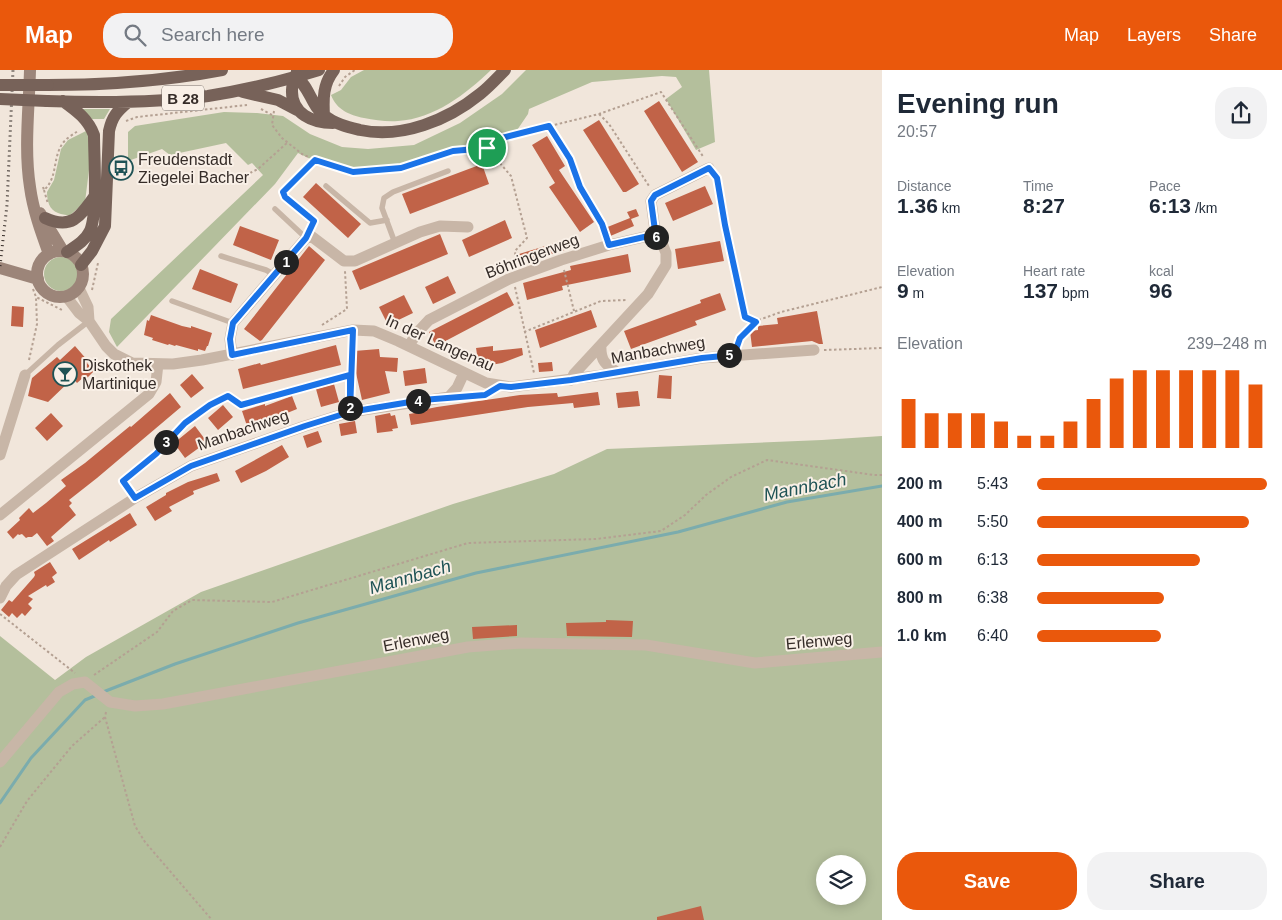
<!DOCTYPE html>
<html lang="en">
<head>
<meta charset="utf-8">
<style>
	body { margin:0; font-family:Arial,sans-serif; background:#f2f2f3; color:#1f2937; height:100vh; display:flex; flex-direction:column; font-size:19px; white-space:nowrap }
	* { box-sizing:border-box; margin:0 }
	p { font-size:16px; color:#747a83 }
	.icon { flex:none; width:28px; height:28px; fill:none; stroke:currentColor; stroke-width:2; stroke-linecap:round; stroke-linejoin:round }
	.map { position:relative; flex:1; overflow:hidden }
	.side { display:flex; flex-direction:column; background:#fff; width:400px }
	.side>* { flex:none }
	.fabs { position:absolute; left:816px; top:785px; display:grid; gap:10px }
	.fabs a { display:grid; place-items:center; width:50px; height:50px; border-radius:50%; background:#fff; box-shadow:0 2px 12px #0003; font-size:25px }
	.pin { position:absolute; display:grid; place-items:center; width:42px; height:42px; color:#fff; margin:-21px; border:2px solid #fff; border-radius:50%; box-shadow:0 1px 5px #0007 }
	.km { position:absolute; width:25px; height:25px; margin:-12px; border-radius:50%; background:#222; color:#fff; font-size:14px; line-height:25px; text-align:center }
	.round { display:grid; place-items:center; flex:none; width:52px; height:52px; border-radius:20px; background:#f2f2f3 }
	.overview { display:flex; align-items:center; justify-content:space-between; height:85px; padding:0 15px }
	h1 { font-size:28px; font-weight:700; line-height:38px }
	.figures { display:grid; grid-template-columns:repeat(3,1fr); gap:8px; height:85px; padding:5px 15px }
	.figures div { display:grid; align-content:center }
	.figures b { font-size:21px; font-weight:700 }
	.figures small { font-size:14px; font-weight:400 }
	.figures p { font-size:14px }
	.chart { height:140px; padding:10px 15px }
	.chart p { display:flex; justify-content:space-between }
	.chart svg { width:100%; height:90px; margin-top:5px; stroke:#ea580c; stroke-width:6 }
	.primary-button { display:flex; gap:10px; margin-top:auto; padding:10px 15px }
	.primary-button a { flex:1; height:58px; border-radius:20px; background:#ea580c; color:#fff; font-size:20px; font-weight:700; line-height:58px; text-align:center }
	.primary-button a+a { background:#f2f2f3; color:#1f2937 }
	ul { padding:0 15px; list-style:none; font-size:16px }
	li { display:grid; grid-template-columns:80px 60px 1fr; align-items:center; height:38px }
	li i { height:12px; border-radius:6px; background:#ea580c }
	header { display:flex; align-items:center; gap:30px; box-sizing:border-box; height:70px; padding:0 25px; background:#ea580c; color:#fff }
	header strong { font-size:24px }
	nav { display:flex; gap:28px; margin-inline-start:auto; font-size:18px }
	.search { width:350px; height:45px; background:#f2f2f3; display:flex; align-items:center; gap:12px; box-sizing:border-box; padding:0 18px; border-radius:20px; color:#747a83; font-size:19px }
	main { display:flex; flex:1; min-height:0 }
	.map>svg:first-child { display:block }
	.green { fill:#b4bf9c; fill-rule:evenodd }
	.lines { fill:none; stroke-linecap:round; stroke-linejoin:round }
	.stream { stroke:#7bacad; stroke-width:3 }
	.building { fill:#c16348 }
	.path { stroke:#b4a092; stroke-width:2; stroke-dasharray:2.5 2.5; stroke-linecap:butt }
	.lane { stroke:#c8b6a7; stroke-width:5.5 }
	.street { stroke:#c8b6a7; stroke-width:11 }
	.secondary { stroke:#9c8579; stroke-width:12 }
	.primary { stroke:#776259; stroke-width:12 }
	.rail { stroke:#352c28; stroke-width:3; stroke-dasharray:1 4; stroke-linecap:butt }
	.primary-bridge { stroke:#776259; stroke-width:12 }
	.route-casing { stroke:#fff; stroke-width:10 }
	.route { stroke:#1a73e8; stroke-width:6 }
	.labels { text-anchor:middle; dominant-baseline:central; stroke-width:4; stroke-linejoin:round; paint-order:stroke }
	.shield { fill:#f9f0e7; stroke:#706761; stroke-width:1 }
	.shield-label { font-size:15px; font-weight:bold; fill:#352c28 }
	.poi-label { font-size:16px; fill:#352c28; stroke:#f9f0e7; text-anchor:start }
	.street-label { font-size:16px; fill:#352c28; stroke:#f9f0e7 }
	.water-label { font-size:18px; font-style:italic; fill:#1f5355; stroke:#f9f0e7 }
</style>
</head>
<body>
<header>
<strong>Map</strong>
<div class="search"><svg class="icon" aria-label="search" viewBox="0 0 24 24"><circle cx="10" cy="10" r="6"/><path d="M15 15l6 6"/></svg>Search here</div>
<nav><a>Map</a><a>Layers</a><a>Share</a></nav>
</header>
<main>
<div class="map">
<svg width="882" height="850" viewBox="0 0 882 850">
	<rect width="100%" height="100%" fill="#f1e6db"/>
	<path class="green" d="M364 0H491C466 24 434 49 398 51 387 52 375 50 364 48 349 45 337 40 331 25L341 20 351 7Z
		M526 0H709L715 72 696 80 666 29 682 17 676 7 662 6 592 12 529 39 528 44 511 69 451 82 374 103 327 97 298 83 275 114 117 277 109 262 111 249 263 105 252 93 248 95 226 73 170 85 162 79 128 91V62L135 56 224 42 257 43 283 46 310 64 342 77 368 79 414 75 460 53 502 24Z
		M81 39H110L104 49H92Z
		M88 60 90 92 85 132 69 146C65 144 62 145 58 143 49 140 47 130 47 122L54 110 61 79 68 70Z
		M44 204a17 17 0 1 1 34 0a17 17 0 1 1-34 0Z
		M882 366V850H0V566L55 610 86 587 201 522 453 434 554 404 607 379 822 370ZM825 794H858V826H825Z"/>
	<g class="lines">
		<path class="stream" d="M103 622 175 594 298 553 476 503 678 462 787 432 882 416
			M0 733 31 688 85 630 97 625"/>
	</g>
	<path class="building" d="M659 31 698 92 682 102 644 41Z
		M599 50 639 114 626 122H623L583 60Z
		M547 66 565 96 559 100 594 152 580 162 549 117 555 113 532 75Z
		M482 94 489 114 410 144 402 124Z
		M316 113 361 154 348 168 303 127Z
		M705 116 713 134 673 151 665 133Z
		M636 139 639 146 631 149 634 156 608 167 605 158 630 148 627 142Z
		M505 150 512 168 469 187 462 170Z
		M240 156 279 170 271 190 233 175Z
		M440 164 448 184 360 220 352 201Z
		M565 170 568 179 522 193 519 184Z
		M720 171 724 191 678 199 675 179Z
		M309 176 325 190 262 270 260 271 244 259Z
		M628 184 631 202 562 216 563 220 527 230 523 213 571 200 570 196Z
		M200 199 238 214 231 233 192 219Z
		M448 206 456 223 433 234 425 217Z
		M507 222 514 235 436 276 429 262Z
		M720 223 726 240 695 251 697 255 631 279 624 261 701 233 700 230Z
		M404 225 413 243 388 255 379 237Z
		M12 236 24 237 23 257 11 256Z
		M591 240 597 257 540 278 535 260Z
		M817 241 823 274H819L812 271 752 277 750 261 758 260V256L778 254 777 248Z
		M151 245 182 256 191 258V256L212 263 208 276H207L205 281 198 279V281L176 275 175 276 169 274 168 275 152 270 153 268 144 265 147 250 149 251Z
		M336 275 341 295 243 319 238 299 260 293 261 295Z
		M75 276 88 291 87 293 94 301 87 308 85 306 77 313 73 308 48 332 28 326 32 308 57 287 60 290Z
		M493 276V281L522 278 523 285 502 293 479 297 476 278Z
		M379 279 380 287 398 288 397 302 385 301 390 323 362 330 356 303 354 281Z
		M552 292 553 301 539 302 538 293Z
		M425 298 427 313 405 316 403 301Z
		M192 304 204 318 191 328 180 315Z
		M659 305 672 306 671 329 657 328Z
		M334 314 339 332 321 337 316 319Z
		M638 321 640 336 618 338 616 323Z
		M598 322 600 335 574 338 573 333 528 337 411 355 409 344 427 341V339L437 337 520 325 557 323 558 327Z
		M170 323 181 337 97 408 69 430 72 433 69 436 76 445 51 467 54 471 47 476 37 463 32 467H28L26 468 22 464 19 465 18 464 13 469 7 462 20 450 19 448 29 438 33 443 46 433 66 416 61 410 85 393 130 356 131 357Z
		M292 326 297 339 270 350 247 356 242 341 265 334V336Z
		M223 335 233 347 218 360 208 348Z
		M51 343 63 356 47 371 35 358Z
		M390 343 391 346 395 345 398 358 392 359 393 361 377 363 375 346Z
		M355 351 357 363 341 366 339 354Z
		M195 356 207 372 185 388 174 373Z
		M318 361 322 372 307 378 303 366Z
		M282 375 289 387 266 401 241 413 235 401Z
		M217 403 220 411 193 421 194 424 169 437 172 441 155 451 146 437 166 425V423L188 412Z
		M130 443 137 455 110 472 109 470 79 490 72 479Z
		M50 492 57 503 52 507 55 512 47 517 46 515 28 526 33 529 28 534 32 538 25 546 22 543 17 548 12 543 9 547 1 540 9 530 12 532 34 507 35 505 34 502Z
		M606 550 633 551 632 567 567 566 566 553 606 552Z
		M517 555V566L473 569 472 557Z
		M701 836 704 850H657V847Z"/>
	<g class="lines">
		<path class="path" d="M339 16 345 7 355 0
			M261 39 272 45
			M274 41 272 55 282 68 302 84 315 90 353 102 401 98 453 81 487 78 501 68 599 44 661 22 704 88
			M599 44 609 54 649 116
			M126 51 137 47 247 35
			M549 56 570 89 580 117 602 154 605 164
			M487 78 511 106 527 168 515 181 516 196
			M250 103 258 99 288 72
			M716 107 745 247 756 251
			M43 117 44 120C57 108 53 92 60 78 63 70 72 65 78 61
			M44 120 48 134
			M312 155 314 151 285 127 283 122 315 90
			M564 200 574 241
			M515 217 534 303
			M33 219 36 227 62 240
			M92 220 98 193
			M322 255 347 239 345 201
			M524 262 601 231 628 230
			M736 276 740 268 756 251 781 242 882 217
			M824 280 882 278
			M29 290 37 254 36 227
			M464 327 485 325
			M350 330 352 270
			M129 420 123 411 156 384 185 353 210 335 228 326 241 335 350 305
			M0 544 75 603
			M94 605 157 562 173 541 192 530 272 532 468 473 596 469 661 461 685 445 706 425 731 407 767 390 874 405H882
			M106 642 105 647 135 756 145 772 212 850
			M0 777 27 731 72 676 105 647"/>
		<path class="lane" d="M326 116 370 153 387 150
			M275 139 306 168
			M395 173 382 138 384 128 393 122 448 101
			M221 186 266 200 275 205
			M172 231 233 253
			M25 305 58 275 89 251"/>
		<path class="street" d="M656 168 651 131 655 125 709 98
			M79 218 88 237 89 251
			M66 226 79 243 89 251 106 276 114 284 132 293 173 294 202 290 353 260 374 261 398 271 486 313 511 317 618 303 702 288 814 280
			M601 275C600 291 606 295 618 303
			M409 276 416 264 429 250 509 209 561 190 609 175 644 167 656 168 662 173 666 183V195L648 224 574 304 571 310
			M232 285 230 269 233 253 306 168 311 166 344 191H355L420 162 440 156 468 157
			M0 385 25 305
			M0 445 149 324 156 312 158 294
			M0 528 6 516 16 505 135 428 191 396 305 356 350 342 449 327 457 318 464 303
			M0 692 59 622 73 614 85 612 110 632 135 636 163 634 468 577 521 573 646 575 755 593 882 582"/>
		<path class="secondary" d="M30 0C29 38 24 79 30 117 33 140 41 162 49 184
			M40 143 63 181
			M37 204a23 23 0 1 1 46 0a23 23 0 1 1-46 0Z
			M0 198 38 209"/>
		<path class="primary" d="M297 1C296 8 292 13 292 20 291 44 313 53 333 53
			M296 7C310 17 311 36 325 46 335 54 348 57 360 60 402 69 448 50 480 24 489 17 497 8 505 0
			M48 15C106 15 164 11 222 0
			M243 22 278 30 297 40
			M47 31C101 33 155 33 208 26 246 20 283 11 319 0
			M63 31C77 41 88 49 94 65 94 88 98 142 90 161 85 171 76 176 67 182
			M324 46C323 28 323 14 334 0
			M45 148C71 160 80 147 94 127
			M81 195 92 181 105 156 109 61C112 47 117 41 128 32"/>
		<path class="rail" d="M0 196 7 135 13 0"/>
		<path class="primary-bridge" d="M0 15H48
			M0 29 47 31"/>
	</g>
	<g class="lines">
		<g class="route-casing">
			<path id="route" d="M487 78 453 81 401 98 353 102 315 90 283 122 285 127 314 151 306 168 233 253 230 269 232 285 353 260 350 342 305 356 191 396 135 428 123 411 156 384 185 353 210 335 228 326 241 335 350 305V342L422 330 485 325 500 316 511 317 571 310 702 288 734 285 740 268 756 252 745 247 725 155 717 108 709 98 655 125 651 131 656 168 644 167 609 175 602 154 580 117 570 89 549 56 502 68 487 78"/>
		</g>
		<use href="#route" class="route"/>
	</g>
	<defs>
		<g id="bus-ring" transform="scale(1.25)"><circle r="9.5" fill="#f9f0e7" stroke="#1f5355" stroke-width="1.5"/><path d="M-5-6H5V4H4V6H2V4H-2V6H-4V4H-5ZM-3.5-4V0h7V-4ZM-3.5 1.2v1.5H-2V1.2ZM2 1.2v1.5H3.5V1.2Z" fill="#1f5355"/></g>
		<g id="bar-ring" transform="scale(1.25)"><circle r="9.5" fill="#f9f0e7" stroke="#1f5355" stroke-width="1.5"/><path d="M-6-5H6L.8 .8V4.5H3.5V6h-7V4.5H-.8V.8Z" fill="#1f5355"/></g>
	</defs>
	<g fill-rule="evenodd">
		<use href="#bus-ring" x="121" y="98"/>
		<use href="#bar-ring" x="65" y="304"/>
	</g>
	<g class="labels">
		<rect class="shield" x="162" y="15.5" width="42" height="25" rx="4"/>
		<g class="shield-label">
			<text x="183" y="28">B 28</text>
		</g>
		<g class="poi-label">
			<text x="138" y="89">Freudenstadt<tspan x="138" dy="18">Ziegelei Bacher</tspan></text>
			<text x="82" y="295">Diskothek<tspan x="82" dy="18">Martinique</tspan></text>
		</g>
		<g class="street-label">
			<text transform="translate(532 186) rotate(-21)">Böhringerweg</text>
			<text transform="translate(440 273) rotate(24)">In der Langenau</text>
			<text transform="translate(658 280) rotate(-10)">Manbachweg</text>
			<text transform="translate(243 360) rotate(-19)">Manbachweg</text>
			<text transform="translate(416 570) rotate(-11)">Erlenweg</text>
			<text transform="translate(819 571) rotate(-5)">Erlenweg</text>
		</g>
		<g class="water-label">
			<text transform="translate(805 417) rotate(-11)">Mannbach</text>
			<text transform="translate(410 507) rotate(-16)">Mannbach</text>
		</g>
	</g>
</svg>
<div class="fabs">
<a><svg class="icon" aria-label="layers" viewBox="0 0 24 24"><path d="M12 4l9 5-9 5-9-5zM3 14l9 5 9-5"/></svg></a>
</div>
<div class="pin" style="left:487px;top:78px;background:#1e9e55"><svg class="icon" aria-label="arrive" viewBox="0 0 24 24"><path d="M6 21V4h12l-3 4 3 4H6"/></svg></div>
<b class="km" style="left:286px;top:192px">1</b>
<b class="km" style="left:350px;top:338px">2</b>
<b class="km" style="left:166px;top:372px">3</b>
<b class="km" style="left:418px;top:331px">4</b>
<b class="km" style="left:729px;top:285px">5</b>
<b class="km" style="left:656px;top:167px">6</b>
</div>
<section class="side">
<div class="overview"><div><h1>Evening run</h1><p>20:57</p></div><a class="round"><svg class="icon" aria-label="share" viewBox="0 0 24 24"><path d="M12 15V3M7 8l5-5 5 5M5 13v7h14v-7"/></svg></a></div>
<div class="figures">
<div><p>Distance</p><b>1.36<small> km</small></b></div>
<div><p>Time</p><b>8:27</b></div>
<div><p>Pace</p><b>6:13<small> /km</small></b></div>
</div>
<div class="figures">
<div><p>Elevation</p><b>9<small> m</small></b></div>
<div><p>Heart rate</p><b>137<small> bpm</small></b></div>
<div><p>kcal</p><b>96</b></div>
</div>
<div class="chart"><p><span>Elevation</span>239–248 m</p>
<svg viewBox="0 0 160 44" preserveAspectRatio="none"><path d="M5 44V20M15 44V27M25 44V27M35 44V27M45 44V31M55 44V38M65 44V38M75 44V31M85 44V20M95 44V10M105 44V6M115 44V6M125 44V6M135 44V6M145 44V6M155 44V13"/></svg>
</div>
<ul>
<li><b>200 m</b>5:43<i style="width:100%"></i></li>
<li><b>400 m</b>5:50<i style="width:92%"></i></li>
<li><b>600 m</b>6:13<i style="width:71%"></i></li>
<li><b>800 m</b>6:38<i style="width:55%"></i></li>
<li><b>1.0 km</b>6:40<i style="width:54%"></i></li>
</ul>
<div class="primary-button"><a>Save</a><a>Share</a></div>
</section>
</main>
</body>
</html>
